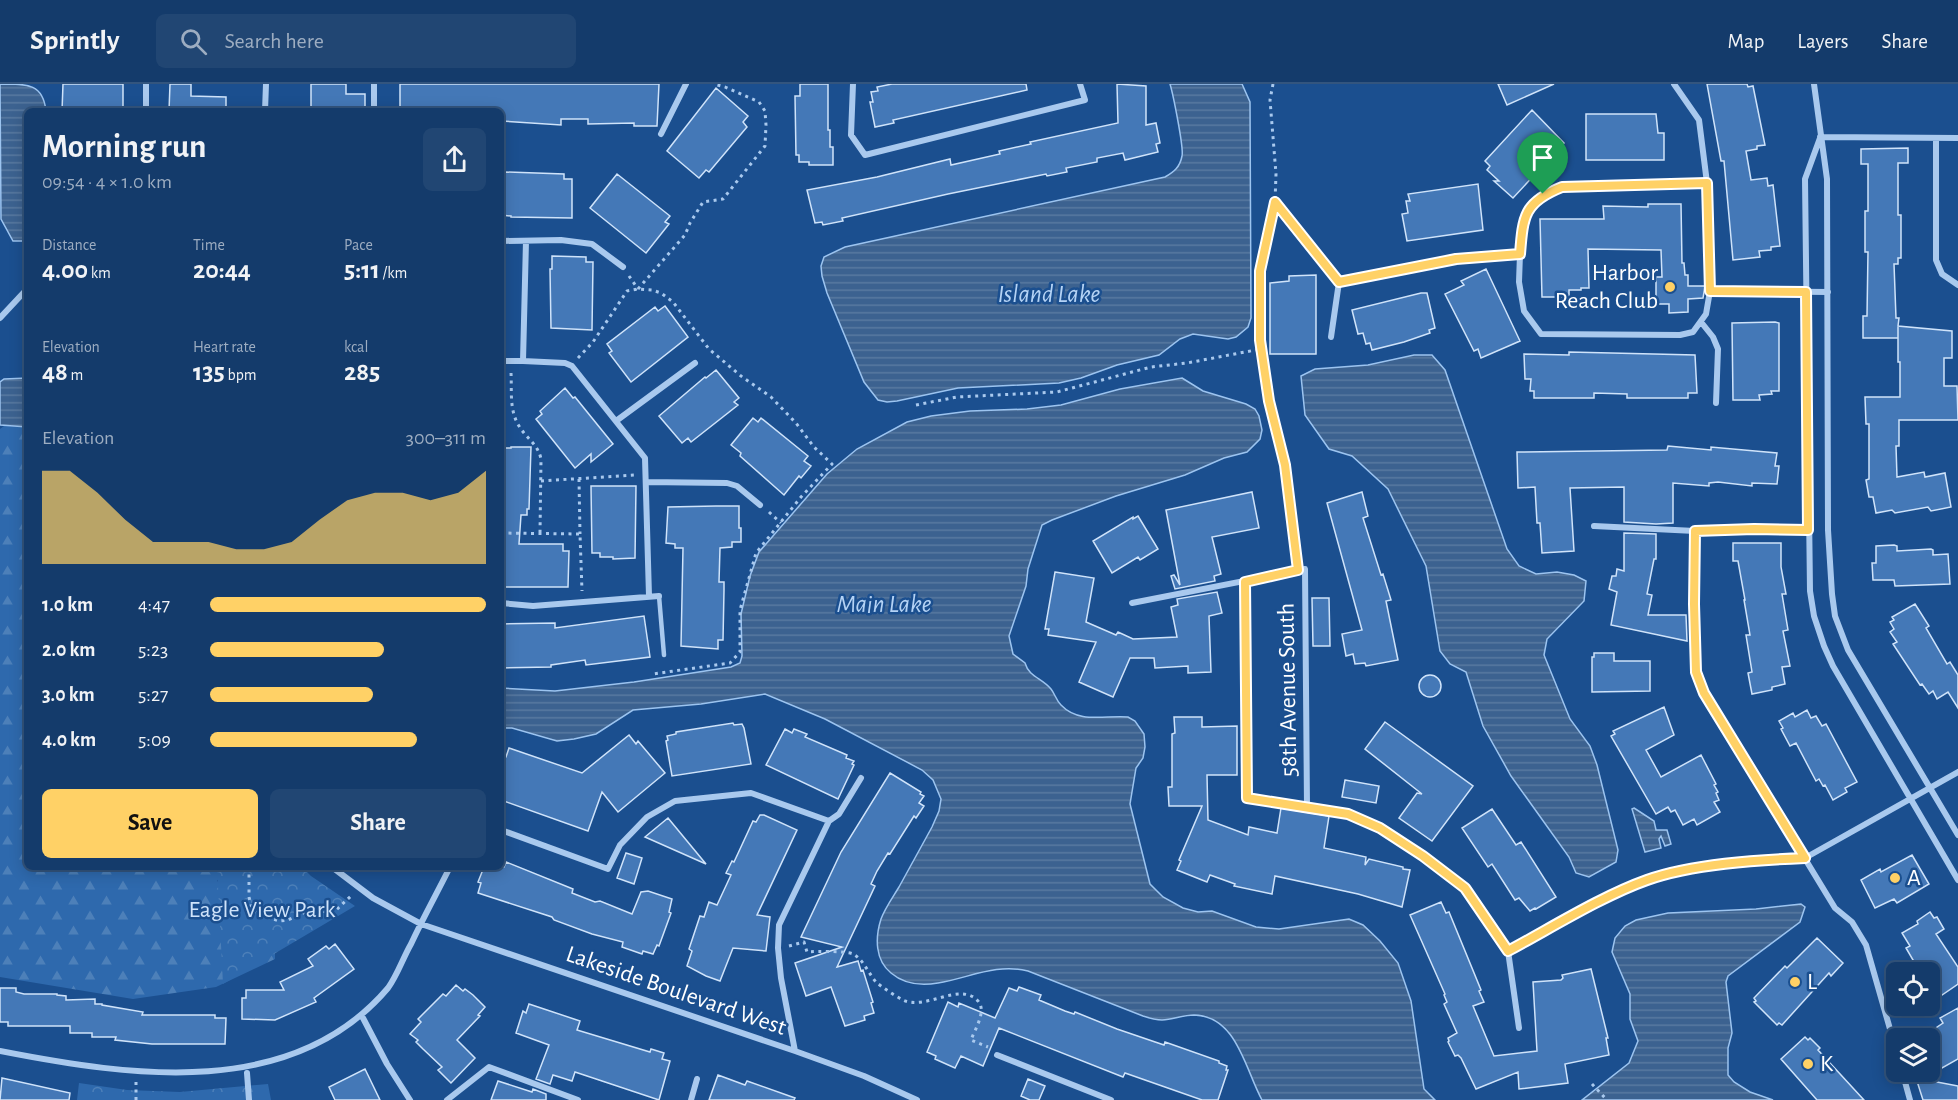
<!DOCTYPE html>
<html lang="en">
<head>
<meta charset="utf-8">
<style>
	body { margin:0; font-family:"Alegreya Sans",sans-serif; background:#214673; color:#f1f3f6; height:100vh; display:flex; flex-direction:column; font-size:22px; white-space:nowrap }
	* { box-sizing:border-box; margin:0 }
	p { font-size:20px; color:#9dadc1 }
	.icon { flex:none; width:33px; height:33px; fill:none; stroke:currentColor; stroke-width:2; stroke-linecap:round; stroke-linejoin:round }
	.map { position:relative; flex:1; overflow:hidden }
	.panel { position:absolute; left:24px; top:24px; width:480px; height:762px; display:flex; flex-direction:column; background:#143b6b; border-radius:9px; box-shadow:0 3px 15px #0003,0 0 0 2px #33557e }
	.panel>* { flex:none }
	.controls { position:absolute; left:1886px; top:878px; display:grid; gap:12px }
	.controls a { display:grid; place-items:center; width:54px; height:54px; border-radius:9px; background:#143b6b; box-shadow:0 3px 15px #0003,0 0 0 2px #33557e; font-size:30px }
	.pin { position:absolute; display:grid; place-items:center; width:51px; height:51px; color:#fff; margin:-62px -26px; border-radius:50% 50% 50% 0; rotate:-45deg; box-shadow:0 0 6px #0007 }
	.pin .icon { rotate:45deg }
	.round { display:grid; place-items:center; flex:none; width:63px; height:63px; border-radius:9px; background:#214673 }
	.headline { display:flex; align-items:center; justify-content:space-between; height:102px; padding:0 18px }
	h1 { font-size:33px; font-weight:600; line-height:45px }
	.stats { display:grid; grid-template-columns:repeat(3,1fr); gap:9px; height:102px; padding:6px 18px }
	.stats div { display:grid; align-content:center }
	.stats b { font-size:26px; font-weight:600 }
	.stats small { font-size:16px; font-weight:400 }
	.stats p { font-size:16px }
	.chart { height:168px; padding:12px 18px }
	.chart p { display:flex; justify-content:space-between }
	.chart svg { width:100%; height:108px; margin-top:6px; fill:#ffd166; opacity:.7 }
	.action { display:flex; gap:12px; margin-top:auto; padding:12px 18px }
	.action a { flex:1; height:69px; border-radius:9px; background:#ffd166; color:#111; font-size:24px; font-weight:600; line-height:69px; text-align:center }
	.action a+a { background:#214673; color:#f1f3f6 }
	ul { padding:0 18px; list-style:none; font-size:20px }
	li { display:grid; grid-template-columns:96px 72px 1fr; align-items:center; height:45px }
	li i { height:15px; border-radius:8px; background:#ffd166 }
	header { display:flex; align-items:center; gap:36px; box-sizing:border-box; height:84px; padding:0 30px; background:#143b6b; border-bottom:2px solid #33557e }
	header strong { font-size:28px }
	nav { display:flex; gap:33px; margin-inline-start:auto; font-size:21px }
	.search { width:420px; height:54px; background:#214673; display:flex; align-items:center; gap:15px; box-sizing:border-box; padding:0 21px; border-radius:9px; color:#9dadc1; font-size:22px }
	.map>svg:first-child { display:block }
	.forest { fill:url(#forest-firs) }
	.park { fill:url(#park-crowns) }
	.water { fill:url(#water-rules); stroke:#9cc4f0; stroke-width:1.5 }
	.building { fill:#4478b7; stroke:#cfe3fa; stroke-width:1.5 }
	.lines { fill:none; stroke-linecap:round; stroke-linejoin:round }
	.path { stroke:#a9c9ee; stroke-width:3; stroke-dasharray:3 4.5; stroke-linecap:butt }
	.service { stroke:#a9c9ee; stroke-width:4.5 }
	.minor { stroke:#a9c9ee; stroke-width:6 }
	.route-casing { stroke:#fff; stroke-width:12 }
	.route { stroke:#ffd166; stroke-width:8 }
	.poi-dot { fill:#ffd166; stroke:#1b4f8f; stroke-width:2 }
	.labels { text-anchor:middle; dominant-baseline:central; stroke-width:5; stroke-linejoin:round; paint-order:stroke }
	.poi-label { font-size:24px; fill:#fff; stroke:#1b4f8f; text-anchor:start }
	.street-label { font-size:24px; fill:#fff; stroke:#1b4f8f }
	.park-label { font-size:24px; fill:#cfe3fa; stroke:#1b4f8f }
	.water-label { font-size:26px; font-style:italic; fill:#b5d3f5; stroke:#1b4f8f }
</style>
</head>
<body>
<header>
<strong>Sprintly</strong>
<div class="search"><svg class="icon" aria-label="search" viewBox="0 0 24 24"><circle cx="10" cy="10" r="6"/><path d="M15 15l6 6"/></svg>Search here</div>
<nav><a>Map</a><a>Layers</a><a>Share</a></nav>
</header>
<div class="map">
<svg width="1958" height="1016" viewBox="0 0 1958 1016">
	<defs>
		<pattern id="forest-firs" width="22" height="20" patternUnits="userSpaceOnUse" patternTransform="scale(1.5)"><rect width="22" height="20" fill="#2e69ad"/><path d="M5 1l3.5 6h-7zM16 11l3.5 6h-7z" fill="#4d80b9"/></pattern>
		<pattern id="park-crowns" width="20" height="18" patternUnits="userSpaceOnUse" patternTransform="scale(1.5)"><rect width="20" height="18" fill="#2e69ad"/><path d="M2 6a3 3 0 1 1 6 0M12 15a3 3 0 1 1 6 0" fill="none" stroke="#4d80b9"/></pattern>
		<pattern id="water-rules" width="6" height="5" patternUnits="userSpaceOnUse" patternTransform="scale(1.5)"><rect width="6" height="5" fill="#3c6290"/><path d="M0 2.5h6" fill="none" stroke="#597aa1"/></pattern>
	</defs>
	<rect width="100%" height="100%" fill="#1b4f8f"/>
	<path class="forest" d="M4 342 27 343V783H227L217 797 234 808 275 847V875L216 903 133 915 0 893V345Z"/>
	<path class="park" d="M217 783H302L311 792 355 822 223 900Z
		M79 999 127 1006 180 1008 268 1000 271 1016H77Z"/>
	<path class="water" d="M0 0C29 0 43 0 46 27H27V157H13L1 135Z
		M1170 0H1242L1250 18 1251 234 1248 243 1236 253 1228 255 1193 250 1180 255 1159 271 1117 281 1081 294 1059 299 958 304 897 317 887 318 878 316 864 298 827 209 822 192 821 182 824 173 845 163 1165 93C1174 88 1180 83 1182 72 1184 64 1173 10 1170 0Z
		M1414 271H1432L1445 286 1507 465 1519 482 1536 490 1557 488 1574 491 1586 497 1584 517 1547 555 1544 571 1570 635 1590 662 1597 681 1618 766 1616 778 1589 793 1576 789 1569 773 1511 692 1483 642 1466 588 1450 580 1440 567 1426 482 1388 405 1352 372 1329 365 1305 331 1301 292 1315 285 1368 281Z
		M27 294V343L0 341V298L4 295Z
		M1182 294 1203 307 1246 320 1255 325 1259 332 1262 346 1260 355 1247 368 1224 374 1185 391 1116 412 1052 436 1042 441 1028 485 1026 502 1009 552 1013 570 1025 579C1029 593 1042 594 1051 605 1055 610 1056 616 1061 621 1079 640 1105 631 1128 633L1135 637 1144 650 1145 663 1143 674 1136 684 1130 720 1150 800 1163 813 1183 824 1198 828 1212 827 1256 843 1279 845 1349 835 1363 841 1380 857 1398 879 1411 917 1424 1005 1435 1016H1262C1245 985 1237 932 1194 931 1182 931 1173 936 1162 936 1156 936 1149 934 1143 932L1028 887C996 879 969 894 938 899 921 902 904 900 891 889 875 876 875 854 881 835 885 824 893 813 899 803 910 783 921 763 932 743L939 727 941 715 933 696 922 686 825 635 765 610 701 620 633 626 596 650 574 655 557 657 512 644H501V604L555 607 634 598 731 583 740 579 742 572 741 530 750 492 759 468 827 390 857 365 907 338 931 332 970 327 1027 325 1061 321 1120 305Z
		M1634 724 1654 737 1656 746H1667L1671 760 1665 762 1661 752 1659 755 1661 764 1645 768 1632 725Z
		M1801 820 1805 823 1800 838 1728 892 1726 898 1732 949 1728 964V991L1734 998 1750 1008 1773 1016H1582L1629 979 1638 957 1630 935V910L1612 868 1615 854 1625 842 1636 836 1668 829 1756 825Z"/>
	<path class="building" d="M63 0H123V27H62Z
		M170 0H191V12L226 13V27H169Z
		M311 0H346V10H365V27H311Z
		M400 0H659L657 42H634V39L588 40V35H561V41L501 37V27H400Z
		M800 0H828V46H830V63H833V81H809V78H799V71H796L795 12H800Z
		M892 0H1026L1027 6 893 36 894 39 875 43 870 18H873L871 8 878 7 877 3Z
		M1117 0 1146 2V41L1156 39 1160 59 1156 60 1158 68 1125 76 1123 69 1097 74V78L1066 84 1067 88 1047 92 1046 90 948 110 842 134 843 137 823 141 822 138 815 139 807 106 877 93 950 75 951 81 1000 70 999 67 1031 60 1030 58 1118 39Z
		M1498 0H1554L1507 21Z
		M1707 0H1747L1748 3 1753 2 1765 61 1757 62V65L1746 67 1751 96 1767 94 1768 102 1773 101 1780 162 1771 163V166L1759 167 1760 173 1733 176 1724 77H1721Z
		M716 4 748 32 743 38 747 43 709 88 706 86 699 94 667 67Z
		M1532 26 1564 59 1513 114 1494 97H1499L1487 86 1490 82 1485 77Z
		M1586 30H1656L1658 49H1664V76H1586Z
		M1908 64V79H1898V131H1901V174H1898V180H1894L1896 234H1899L1898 242 1952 247V274H1944V302H1957L1958 336H1899V362H1896L1897 393 1924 388 1925 393 1945 389 1951 423 1931 427 1928 423 1895 429 1892 426 1876 429 1873 413H1869L1866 396 1869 395V340H1866L1865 313H1900V278H1898V242V254H1863V232H1867L1868 168H1865V127H1868V80H1861V65Z
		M505 88 564 90V95H572V134L511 133V132L501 131V96H505Z
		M617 90 670 132 665 138 669 140 646 169 590 124Z
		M1478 100 1483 146 1407 157 1402 130 1408 129 1406 117H1410L1408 110Z
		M1648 120H1681L1682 179H1684L1685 191H1688V202H1705L1703 214 1688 215V228L1669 229V220H1656V193H1662L1661 166 1588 165 1589 204H1581V206H1569V213H1542L1540 135H1604L1603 122 1648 123Z
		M552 172 586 173V178H593L592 246 551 244 550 185H552Z
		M1486 185 1520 257 1481 274 1478 265 1474 267 1445 210 1464 201 1461 197Z
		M1316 191V270H1270V199L1289 197V192Z
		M1421 209H1427L1435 244 1429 246 1430 249 1404 258 1372 266 1370 259 1366 260 1363 249 1358 250 1352 226Z
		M665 222 688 253 631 298 609 269 612 267 607 260 655 223 658 227Z
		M1775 238 1779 239V307H1771L1772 310 1759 311 1760 316H1733L1732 239Z
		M1569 268 1695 271 1697 309H1688V314H1627V310L1594 309V314H1534V307H1530L1531 295H1525L1524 270 1569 271Z
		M716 286 739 314 734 318 738 321 691 358 688 354 682 359 659 332 705 293 706 294Z
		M565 304 573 314 575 313 613 360 591 378V370L575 384 536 335 542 330 540 327Z
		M753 334 758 338 761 334 808 372 804 377 811 382 801 394 799 392 784 411 740 372 741 369 731 361Z
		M1668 362 1711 366V363L1777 369 1775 382H1779L1777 400 1752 399V402L1718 398 1709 399V402L1673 399V439L1656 440 1624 438V403L1570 404 1574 467 1542 469 1540 439H1537L1535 403 1518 404 1517 368 1667 366Z
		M511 363H531L529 425H527V431H521L519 460H563V467H569L568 503H501V364H511Z
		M591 402H636L635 474 613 475V473H600V469H592Z
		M1252 408 1259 444 1212 453 1221 490 1214 492 1215 497 1175 505 1171 492 1174 491 1180 501 1166 426Z
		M1362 408 1368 432 1363 434 1381 491 1383 490 1391 516 1386 517 1398 576 1366 582 1365 579 1355 580 1353 570 1346 572 1342 550 1362 546 1327 419Z
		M716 422H739V444H741V458H732V463L720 464 719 498H724V506L723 556H718V565L681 562 683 464H675V460L666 459 668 423Z
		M1138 432 1158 465 1140 476 1138 473 1112 489 1093 457 1133 433V435Z
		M1624 449 1656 450V475H1654L1647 510 1652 511 1648 531H1686L1687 557 1611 541 1617 508 1609 505 1612 492H1616L1617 485 1624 487Z
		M1733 459H1781V483L1786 510H1782L1788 546 1783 547 1790 582 1782 583 1785 600 1772 603V606L1752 610 1748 589 1752 588 1746 551H1750L1744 516H1745L1738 477H1733Z
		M1894 461 1897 462V467L1931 465 1933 466V471L1948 470 1950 500 1895 502 1894 496H1873L1872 479H1876V462Z
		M1055 488 1094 494 1086 538 1116 551 1118 548 1133 555 1177 553 1171 523 1178 521 1177 515 1217 508 1222 529 1209 532 1211 588 1188 589V582L1155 584 1154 574H1130L1113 613 1079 598 1096 558 1048 551 1049 545H1045Z
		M1312 514H1329L1330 562H1313Z
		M1915 520 1929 542 1926 544 1947 580 1950 578 1958 591V624L1948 608 1937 615 1933 607 1929 610 1922 600 1920 601 1893 560 1897 558 1890 548 1894 545 1890 538 1894 536 1892 533Z
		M644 532 650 573 586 581 585 576 551 581V583L501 584V540L555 539V544Z
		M1594 569H1614V577H1650V607L1592 608V573H1594Z
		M1419 602a11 11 0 1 1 22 0a11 11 0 1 1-22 0Z
		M1664 623 1674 651 1646 666 1661 693 1701 671 1716 700 1714 701 1718 708 1716 709 1719 716 1714 718 1720 728 1697 741 1694 735 1683 741 1675 726 1671 728 1668 723 1656 730 1611 652 1615 650 1613 647Z
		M1807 626 1811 634 1816 632 1822 642 1826 640 1857 698 1845 704 1847 708 1833 716 1825 701 1823 702 1819 695 1816 697 1796 659 1790 662 1781 645 1783 644 1779 637 1793 629 1795 633Z
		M1174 633H1202V643L1237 642V691H1207L1208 736 1248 751 1249 743 1277 749 1281 724 1329 732 1324 764 1366 773 1365 781 1369 775 1403 783V785L1410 786 1402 823 1358 810 1275 792 1272 810 1234 802 1235 800 1210 791 1207 798 1177 786 1181 777 1179 776 1202 722H1169L1168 703H1172V650L1175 649Z
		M1385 638 1473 702 1432 757 1399 734 1417 709 1422 710 1365 665Z
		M733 639 734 641 742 640 744 644 751 680 672 692 666 657 668 656 667 652 676 650V648Z
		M785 645 792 649 794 645 807 650 805 653 847 671 846 674 854 677 852 680 854 681 838 715 766 681Z
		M629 651 636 660 638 657 665 689 618 728 602 708 588 747 501 716V672L506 673 509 664 582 689Z
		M890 689 921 708 920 710 924 712 919 719 924 722 916 734 914 732 890 770 888 769 877 787 871 800 875 802 837 883 858 877 861 887 863 886 873 918 871 919 874 929 864 932 865 936 845 942 831 903 806 912 795 879 842 863 801 853 841 768Z
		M1345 696 1379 702 1376 719 1342 713Z
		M1492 725 1516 761 1521 758 1556 813 1536 825 1535 824 1530 827 1519 814 1515 816 1492 780 1488 783 1462 744Z
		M760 731H764L797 746 757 831 770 833 766 867 733 864 720 897 706 892 687 882 692 867 689 865 700 832 704 833 709 818 717 821 731 791 726 789 732 777 734 778 753 737 756 738Z
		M668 734 706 780 645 753Z
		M626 769 642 774 634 800 617 794Z
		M1912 771 1929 800 1897 819 1894 815 1875 824 1861 796 1880 785 1881 788Z
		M506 778 573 805 572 809 595 818 600 817 632 830 641 808 648 807 672 815 669 828 671 829 659 862 657 861 653 870 643 867 642 870 622 863 623 858 592 850 554 836 552 833 478 809 481 799 478 798 484 783H504Z
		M1441 818 1446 829 1449 828 1481 906 1479 907 1484 918 1473 922 1494 972 1537 967 1533 898 1561 896 1563 894 1562 891 1591 885 1608 954H1606L1609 971 1565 980 1568 999 1519 1005 1518 988 1476 1005 1461 974 1458 971 1455 972 1448 958 1449 957 1448 954 1457 949 1444 920 1447 918 1444 911 1445 910 1410 831Z
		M1930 828 1934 834 1937 833 1944 845 1936 850 1958 883V900L1942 911 1929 894V888H1920L1906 864 1910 862 1902 849 1918 840 1917 837Z
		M1817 854 1843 879 1831 892 1829 889 1782 941 1779 939 1777 941 1754 918 1756 917 1754 914 1785 882 1787 884Z
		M335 860 354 885 314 914 316 918 275 936 242 935V914H246V906H284L280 898 313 882 308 875 326 862 329 865Z
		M456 901 463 907 465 905 473 911 485 923 478 931 480 932 457 956 475 974 451 999 438 986 442 983 423 965 416 958 418 956 410 950 421 938 418 935 443 910 446 912Z
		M1019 903 1041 911 1039 916 1065 927 1074 930 1075 928 1117 945 1164 961 1165 958 1219 977V979L1227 982 1226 986H1228L1218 1016H1202L1125 989 1123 993 999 944 983 982 961 972 955 984 935 975 936 972 927 968 948 918 958 923 959 919 995 934 1009 904 1017 907Z
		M0 904H16V908L24 910H57V911L66 912V916L95 915V920H102V921L143 928 142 931H215V934H226L225 960H152L115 956 116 953H92V949H70V942H8V938H0Z
		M529 920 580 937 577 946 650 968 651 965 664 969 662 975 670 977 659 1016 575 988 572 997 553 991 550 1000 536 995 549 961 516 949 523 927 526 929Z
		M1958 924V975L1942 984 1929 961V954H1925L1924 952 1943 939 1940 934Z
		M1805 953 1808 956 1810 954 1820 964 1818 966 1864 1016H1817L1781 975Z
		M365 985 380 1016H335L329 1003Z
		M718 991 745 1001 747 997 795 1014 794 1016H709Z
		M2 994 70 1009 69 1016H0Z
		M1916 994 1958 1002V1016H1923Z
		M1028 995 1045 1002 1039 1016H1030L1021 1012Z
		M498 997 532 1008 533 1005 546 1010V1016H491Z"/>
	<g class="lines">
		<path class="path" d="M1273 0 1270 16 1276 90 1275 118
			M1281 126 1275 118 1260 187V256L1269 317 1282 371
			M629 192 638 205
			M638 205 685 151 690 139 703 118 723 115 765 62 766 41 765 27 759 18 725 3 714 0
			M578 274 593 258 627 207 638 205 652 206 661 209 673 218 709 265 741 292 771 313 796 339 814 363 832 380 801 413 756 469 740 526V568L730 579 653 590
			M511 289C512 307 509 326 519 342 526 354 538 360 541 375L540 449
			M916 321 957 313 1057 308 1151 283 1187 279 1261 265
			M579 395 580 450
			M541 397 635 391
			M769 428 781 439
			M501 449 580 450 582 507
			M249 783V813L252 826 261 831 279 837 288 836 312 825 333 829 352 811
			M789 862 804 858 807 868C815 867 847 867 853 870 864 876 868 889 876 898 883 904 895 912 903 916 926 927 960 897 978 917 987 927 975 945 971 956L988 963
			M136 998V1016
			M1592 1000 1607 1016"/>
		<path class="service" d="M1287 134 1339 198
			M1285 381 1298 486
			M659 512 664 571"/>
		<path class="minor" d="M146 0V27
			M853 0 851 51 865 71 1085 16 1080 0
			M1814 0 1827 95 1828 446 1832 510 1835 532 1848 566 1958 751
			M265 27 266 0
			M374 27V0
			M661 50 686 0
			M1820 53 1958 54
			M1820 54 1805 95 1810 507 1814 532 1824 562 1833 582 1958 796
			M1936 54V176L1942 190 1958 201
			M501 157 561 156 592 160 623 183
			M526 157 523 277 565 279 572 282 645 374 649 512
			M1520 170C1523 132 1524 118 1562 103L1707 99
			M1710 207 1828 208
			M0 234 27 205
			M1701 238 1713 253 1718 265 1716 319
			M1331 253 1339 198 1456 175 1520 170 1519 198 1524 227 1541 250 1680 251 1693 248 1706 230 1710 207 1707 99 1699 36 1674 0
			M501 277H523
			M616 337 695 279
			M646 398 727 399 737 402 760 421
			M1594 442 1695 447 1754 445 1808 446
			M1695 447 1696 588 1704 609 1835 824 1852 838 1866 861 1896 966
			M1245 498 1247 714 1307 723
			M501 519 533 522 659 512
			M1132 519 1305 485 1307 723 1348 730 1380 744 1423 772 1465 804 1508 867 1519 944
			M501 746 608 785 620 761 647 733 675 717 751 709 829 737
			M332 783 373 814 421 840 795 967 864 992 917 1016
			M1508 867 1602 817 1647 796 1704 783 1805 774 1958 688
			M363 934 387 980 410 1016
			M0 967C133 993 293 1016 388 904 397 892 403 874 411 860 423 834 437 809 450 783
			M795 967 781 894 778 864 779 841 829 737 839 730 861 694
			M997 971 1111 1016
			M1902 987 1910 1016
			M247 989 249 1016
			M447 1016 489 983 578 1016
			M691 1016 697 995"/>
	</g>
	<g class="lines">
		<g class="route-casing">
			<path id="route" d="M1707 99 1710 207 1806 208 1808 446 1754 445 1695 447 1694 520 1696 588 1704 609 1805 774C1757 776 1692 780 1647 796 1602 812 1551 844 1508 867L1465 804 1423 772 1380 744 1348 730 1247 714 1245 498 1298 486 1285 381 1269 317 1260 256V187L1275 118 1339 198 1456 175 1520 170C1523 132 1524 118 1562 103Z"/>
		</g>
		<use href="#route" class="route"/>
	</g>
	<g class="poi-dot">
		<circle cx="1670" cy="203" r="6"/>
		<circle cx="1895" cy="794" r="6"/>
		<circle cx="1795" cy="898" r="6"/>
		<circle cx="1808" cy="980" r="6"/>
	</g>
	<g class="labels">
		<g class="poi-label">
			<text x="1658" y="189" text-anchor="end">Harbor<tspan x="1658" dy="28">Reach Club</tspan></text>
			<text x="1907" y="794">A</text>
			<text x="1807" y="898">L</text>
			<text x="1820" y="980">K</text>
		</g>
		<g class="street-label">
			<text transform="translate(1288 606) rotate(-91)">58th Avenue South</text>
			<text transform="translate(676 907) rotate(19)">Lakeside Boulevard West</text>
		</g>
		<g class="park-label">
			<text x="262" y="826">Eagle View Park</text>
		</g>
		<g class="water-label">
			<text x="1049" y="210">Island Lake</text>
			<text x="884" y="520">Main Lake</text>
		</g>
	</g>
</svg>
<div class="controls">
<a><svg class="icon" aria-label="locate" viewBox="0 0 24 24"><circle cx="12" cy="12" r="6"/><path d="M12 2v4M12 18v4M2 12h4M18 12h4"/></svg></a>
<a><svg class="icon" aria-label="layers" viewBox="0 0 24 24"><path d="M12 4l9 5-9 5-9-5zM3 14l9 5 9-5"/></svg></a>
</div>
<div class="pin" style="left:1543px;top:110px;background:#1e9e55"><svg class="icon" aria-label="arrive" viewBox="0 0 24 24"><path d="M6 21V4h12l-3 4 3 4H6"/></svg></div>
<section class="panel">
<div class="headline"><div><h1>Morning run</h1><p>09:54 · 4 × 1.0 km</p></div><a class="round"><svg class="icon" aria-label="share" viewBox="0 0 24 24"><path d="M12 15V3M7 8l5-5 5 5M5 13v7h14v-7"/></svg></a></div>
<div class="stats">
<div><p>Distance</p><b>4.00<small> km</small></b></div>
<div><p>Time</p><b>20:44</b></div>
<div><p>Pace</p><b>5:11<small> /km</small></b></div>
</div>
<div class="stats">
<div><p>Elevation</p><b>48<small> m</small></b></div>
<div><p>Heart rate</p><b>135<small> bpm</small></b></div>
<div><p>kcal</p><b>285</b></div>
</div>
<div class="chart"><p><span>Elevation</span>300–311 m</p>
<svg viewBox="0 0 160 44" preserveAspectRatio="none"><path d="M0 44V6L10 6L20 15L30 26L40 35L50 35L60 35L70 38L80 38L90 35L100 26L110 18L120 15L130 15L140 18L150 15L160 6V44z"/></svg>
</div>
<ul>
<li><b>1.0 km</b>4:47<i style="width:100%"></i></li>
<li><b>2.0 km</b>5:23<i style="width:63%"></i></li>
<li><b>3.0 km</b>5:27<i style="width:59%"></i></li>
<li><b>4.0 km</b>5:09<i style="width:75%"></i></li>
</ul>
<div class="action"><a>Save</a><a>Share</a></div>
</section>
</div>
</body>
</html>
